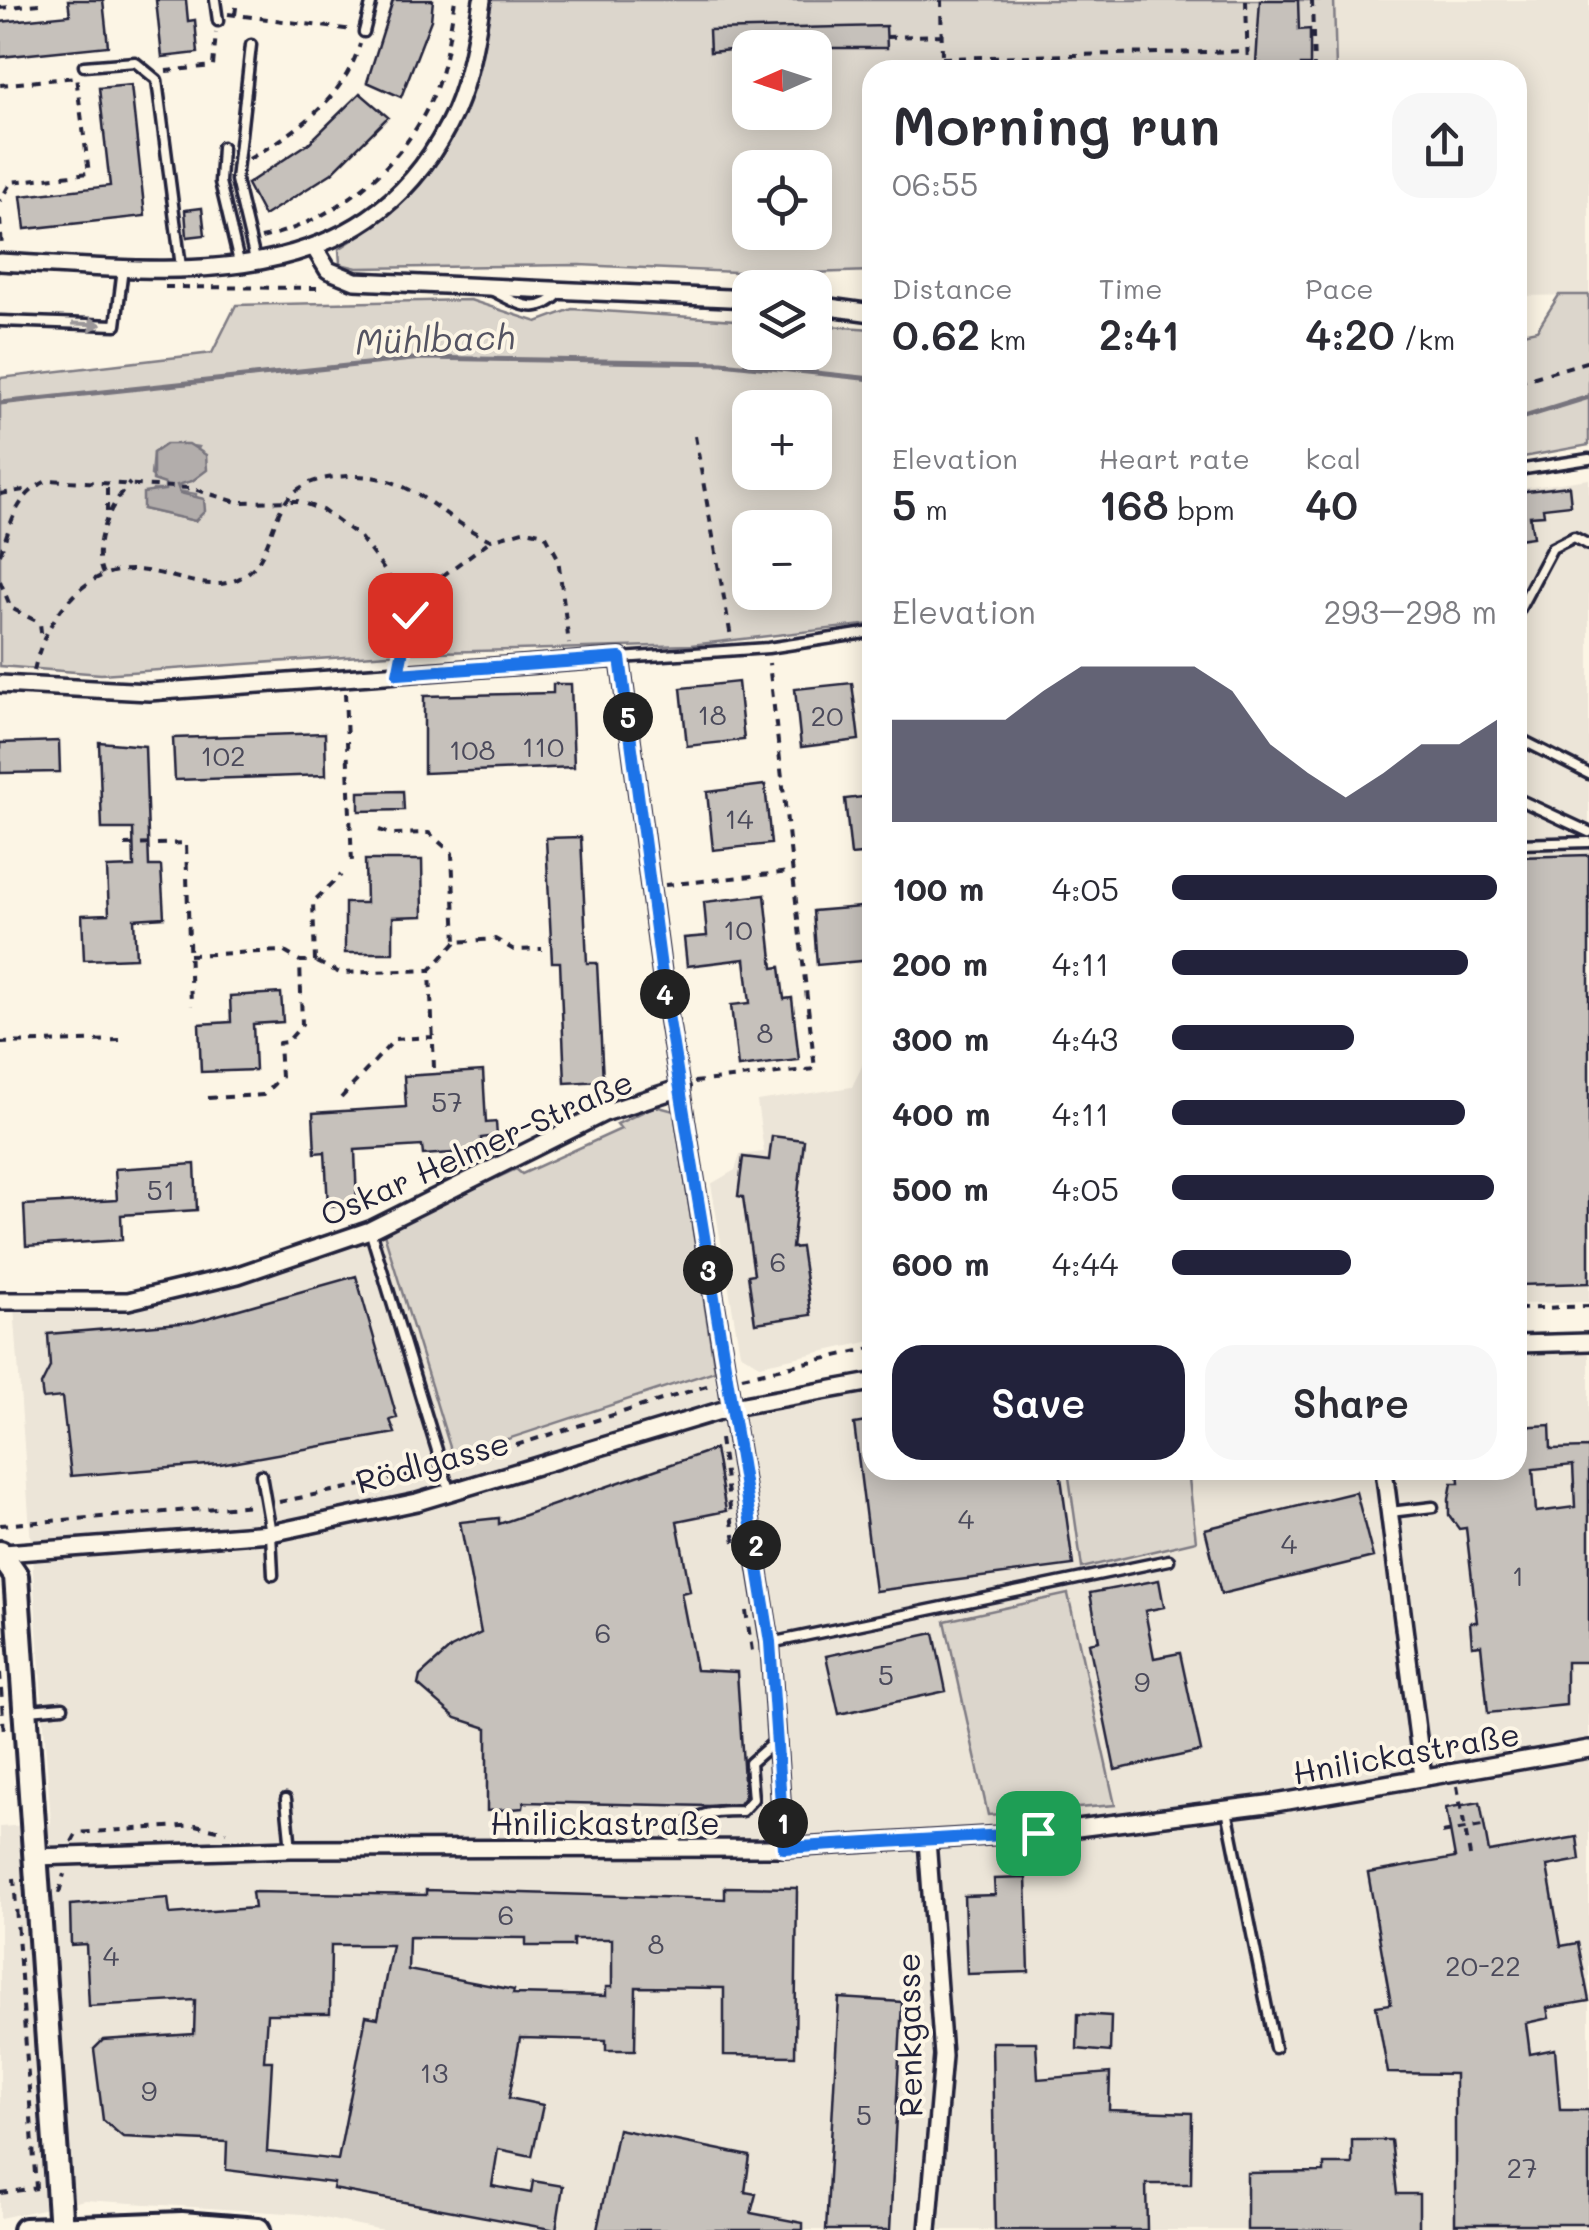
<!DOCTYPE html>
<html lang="en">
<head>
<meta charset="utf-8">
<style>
	body { margin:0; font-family:Mali,sans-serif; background:#f7f7f7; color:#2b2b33; height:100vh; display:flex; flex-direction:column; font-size:38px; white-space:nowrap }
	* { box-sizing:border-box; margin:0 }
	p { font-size:32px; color:#7c7c81 }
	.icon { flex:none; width:55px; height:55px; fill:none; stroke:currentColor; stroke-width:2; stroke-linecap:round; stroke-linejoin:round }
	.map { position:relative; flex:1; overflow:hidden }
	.side { position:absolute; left:862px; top:60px; width:665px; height:1420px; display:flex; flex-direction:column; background:#fff; border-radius:30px; box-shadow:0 5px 25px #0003 }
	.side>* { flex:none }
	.needle { width:65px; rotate:267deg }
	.buttons { position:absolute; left:732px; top:30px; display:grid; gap:20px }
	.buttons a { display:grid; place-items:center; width:100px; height:100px; border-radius:20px; background:#fff; box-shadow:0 5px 25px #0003; font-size:50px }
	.pin { position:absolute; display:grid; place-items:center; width:85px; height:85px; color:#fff; margin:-42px; border-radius:20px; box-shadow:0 5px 15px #0006 }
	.km { position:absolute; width:50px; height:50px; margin:-25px; border-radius:50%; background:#222; color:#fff; font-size:28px; line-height:50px; text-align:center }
	.round { display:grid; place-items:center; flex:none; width:105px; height:105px; border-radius:30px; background:#f7f7f7 }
	.headline { display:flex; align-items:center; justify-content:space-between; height:170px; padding:0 30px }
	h1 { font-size:55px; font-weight:600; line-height:75px }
	.metrics { display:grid; grid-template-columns:repeat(3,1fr); gap:15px; height:170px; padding:10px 30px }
	.metrics div { display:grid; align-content:center }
	.metrics b { font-size:42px; font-weight:600 }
	.metrics small { font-size:28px; font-weight:400 }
	.metrics p { font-size:28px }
	.chart { height:280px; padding:20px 30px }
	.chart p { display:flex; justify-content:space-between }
	.chart svg { width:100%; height:180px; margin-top:10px; fill:#22223b; opacity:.7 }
	.primary-button { display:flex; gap:20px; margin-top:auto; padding:20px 30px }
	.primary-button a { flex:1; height:115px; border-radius:30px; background:#22223b; color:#fff; font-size:40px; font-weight:600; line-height:115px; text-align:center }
	.primary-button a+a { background:#f7f7f7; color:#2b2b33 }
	ul { padding:0 30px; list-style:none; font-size:32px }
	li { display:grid; grid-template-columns:160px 120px 1fr; align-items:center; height:75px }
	li i { height:25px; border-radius:12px; background:#22223b }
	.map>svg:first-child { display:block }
	.built { fill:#ece5d8 }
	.green { fill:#dcd6cc; stroke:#7f7c84; stroke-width:2.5; fill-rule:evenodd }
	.water { fill:#b2adab; stroke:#78757e; stroke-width:2.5 }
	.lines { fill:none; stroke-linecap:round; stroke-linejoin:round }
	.stream { stroke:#78757e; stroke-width:5 }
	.building { fill:#c6c1bb; stroke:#22223b; stroke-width:2.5; fill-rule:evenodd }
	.lane-casing { stroke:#22223b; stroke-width:15 }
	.street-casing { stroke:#22223b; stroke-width:22 }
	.secondary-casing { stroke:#22223b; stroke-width:30 }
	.path { stroke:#22223b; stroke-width:4; stroke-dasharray:8 8; stroke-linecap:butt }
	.lane { stroke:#fcf5e5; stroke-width:8 }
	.street { stroke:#fcf5e5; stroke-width:15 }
	.secondary { stroke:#fcf5e5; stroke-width:22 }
	.oneway { fill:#9a9698 }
	.route-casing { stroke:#fff; stroke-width:20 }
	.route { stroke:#1a73e8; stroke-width:12 }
	.labels { text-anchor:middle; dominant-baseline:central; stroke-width:8; stroke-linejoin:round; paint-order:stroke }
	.number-label { font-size:28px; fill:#4b4a5b }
	.street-label { font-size:32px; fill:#22223b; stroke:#fcf5e5 }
	.water-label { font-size:35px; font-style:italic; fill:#545362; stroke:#fcf5e5 }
</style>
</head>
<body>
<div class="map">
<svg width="1589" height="2230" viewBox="0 0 1589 2230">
	<rect width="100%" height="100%" fill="#fcf5e5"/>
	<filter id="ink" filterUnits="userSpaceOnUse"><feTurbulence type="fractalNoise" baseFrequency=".01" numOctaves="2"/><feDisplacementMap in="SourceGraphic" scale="20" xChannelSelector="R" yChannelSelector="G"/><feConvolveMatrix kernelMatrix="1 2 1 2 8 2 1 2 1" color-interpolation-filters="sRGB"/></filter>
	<g filter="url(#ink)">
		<path class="built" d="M1334 0H1589V295L1518 296V70H1336Z
			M1589 479V1302L1518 1304V489Z
			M872 1045V1341L760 1365 740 1353 711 1184 735 1170 740 1155 764 1152 757 1101 852 1087Z
			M655 1106 674 1111 715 1371 729 1411 872 1386V1470H1518V1349L1589 1347V2230H383L303 2214 85 2200 0 2218V1827L51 1823 14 1306 85 1308 383 1230 516 1169 522 1174 621 1129 617 1124Z"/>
		<path class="green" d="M492 0H1334L1336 70H872V271L778 274 579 265 357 268 340 264 339 249C449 180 468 124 492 0ZM750 48H815V112H750ZM750 168H815V232H750Z
			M1559 295H1589V445L1518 458V334L1537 330Z
			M470 300 537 322 572 309 750 321V352H815V325L872 329V624L691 645 403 653 101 674 0 666V378L212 353 236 305ZM750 408H815V472H750ZM175 444 199 447 177 491 196 494 195 521 143 509 153 490H165L166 484 151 475 153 453ZM750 528H815V592H750Z
			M655 1106 674 1111 715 1371 453 1457 383 1230 516 1169 522 1174 621 1129 617 1124Z
			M1068 1470H1188L1196 1541 1082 1568Z
			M1068 1594 1115 1805 988 1815 945 1621Z"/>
		<path class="water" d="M166 444H189L206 455 207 470 192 481 177 485 180 493 204 499 205 511 195 521 143 509V493L165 490V484L153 480V453Z"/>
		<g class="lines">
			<path class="stream" d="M0 403 422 358 722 363 872 379
				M1518 419 1589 397"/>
		</g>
		<path class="building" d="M68 0H103L108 46 0 57V22L70 15Z
			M156 0H186L188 21 195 20 198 53 162 57Z
			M393 0H433L431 20 401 97 367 82Z
			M1260 0H1298L1299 30 1310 29V65H1301V70H1261V64H1256Z
			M886 26 887 48H750L710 52 709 30Z
			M131 85 145 216 25 229 21 196 110 186 99 88Z
			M360 93 388 117 332 173 264 216 247 184 309 143Z
			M202 208 205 235 187 237 185 210Z
			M1569 486 1571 505 1543 508 1544 515 1530 516 1533 537 1518 539V492Z
			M738 682 744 740 687 746 681 688Z
			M852 683 859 740 801 747 795 689Z
			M553 684H571L574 767 424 773V696L553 693Z
			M325 733 326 775 175 780 173 738Z
			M59 741 60 772 0 773V743Z
			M99 742 145 746 149 866H161L164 917 134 919 136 958 84 960 82 915 109 914 107 868 134 867 133 829H102Z
			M765 785 771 844 713 850 707 792Z
			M403 791 404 810 359 811V792Z
			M872 796V853L851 855 845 799Z
			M581 837 587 963H597L603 1081 565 1083 560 962H552L546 838Z
			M1589 855V1283L1519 1285 1518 857Z
			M365 860H422L423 916 393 917V953H345V903H366Z
			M765 895 773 968 780 967 784 999 792 998 799 1060 738 1067 731 1005 750 1003 745 959 687 966 684 938 707 936 704 902Z
			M872 906V960L817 965 813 911Z
			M281 993 283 1022 253 1024 255 1070 201 1072 199 1024 231 1022 230 996Z
			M483 1071 486 1123 496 1122 497 1136 481 1138 482 1151 423 1155 422 1146 355 1150 357 1205 328 1206 325 1152 315 1153 313 1113 406 1107 404 1076Z
			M772 1136 804 1140 792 1248 801 1247 811 1315 755 1323 748 1275 754 1274 743 1197 738 1196 743 1157 769 1160Z
			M195 1164 197 1210 121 1215 122 1240 26 1246 24 1205 117 1200 115 1169Z
			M356 1276 397 1418 390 1420 395 1433 220 1464 71 1476 62 1397 43 1399 41 1385 50 1367 48 1334 193 1322Z
			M872 1421V1470H1060L1073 1565 875 1591 854 1424Z
			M1550 1425 1551 1449 1589 1448V1662H1566V1705L1488 1713 1481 1645 1472 1646 1470 1622H1477L1466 1528 1459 1529 1449 1515V1499L1452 1483H1459L1458 1470H1518V1427ZM1573 1465 1575 1507 1536 1512 1533 1469Z
			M715 1449 726 1511 677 1521 690 1591 681 1593 696 1670 737 1672 745 1796 739 1804 708 1806 524 1802 523 1808 487 1811V1728L456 1718 418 1685 420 1676 451 1648 481 1633 460 1522 499 1518V1524Z
			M1356 1492 1373 1557 1221 1594 1205 1529Z
			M1159 1580 1164 1607 1145 1611 1154 1658 1180 1653 1201 1751 1115 1770 1089 1643 1099 1641 1090 1593Z
			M934 1633 946 1691 839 1714 826 1656Z
			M1480 1802 1489 1852 1577 1837 1580 1860 1547 1866 1561 1946 1578 1943 1589 2001 1547 2008 1549 2018 1526 2023 1530 2054 1555 2049 1560 2110H1589V2224H1455V2074L1388 2073 1376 2006 1391 2004 1368 1873 1455 1858 1446 1808Z
			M1026 1878 1029 1972 967 1974 964 1896 995 1895 994 1879Z
			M725 1887 797 1888 795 2056 724 2055V1988L636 1987 635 2050H606V2040L520 2038 509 2098 543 2105 532 2156 498 2149 492 2186 531 2193 533 2181 563 2186 556 2230 333 2189 334 2183 226 2170 227 2142 123 2137 103 2120 94 2049 103 2040 194 2034 195 2000 89 2006 86 1944 71 1945 70 1905 168 1898 170 1914 254 1908 252 1892 426 1895V1890L725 1899ZM409 1937 526 1938V1946H573V1939H612V1987H606V1996L513 1994 514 1990 408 1970ZM331 1945H392L378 2018 366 2016 338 2160 267 2152 272 2061H264L267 2014H330Z
			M839 1998 902 2002 890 2230H826Z
			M1078 2014 1111 2016 1110 2052 1077 2049Z
			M992 2042H1036L1038 2079 1110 2073 1109 2110 1192 2113 1191 2184H1146L1147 2230H995Z
			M618 2129 750 2156 745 2192 756 2194 751 2213 803 2223V2230H597Z
			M1352 2140H1391L1397 2194H1419V2230H1247V2173L1324 2172V2164H1352Z"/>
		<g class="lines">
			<g class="lane-casing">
				<path id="lane" d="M215 0 218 21
					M364 32 372 0
					M251 45 236 180 256 264
					M84 66 135 62 157 80 181 267
					M222 147 220 182 239 262
					M493 291C519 304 537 317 560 293
					M0 321 116 325 123 268
					M1518 470 1589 459
					M1518 612 1552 548 1574 537 1589 545
					M620 658 768 648 872 632
					M1518 738 1589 774
					M1518 799 1589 832
					M1518 844 1589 842
					M370 1230 450 1493
					M261 1475 271 1533 273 1575
					M1390 1512 1433 1507
					M770 1643 1169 1560
					M29 1710 63 1707
					M286 1799 291 1849
					M1227 1810 1275 2048
					M671 1849C686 1813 706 1811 742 1811L753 1799 750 1763 775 1741"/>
			</g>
			<g class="street-casing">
				<path id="street" d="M314 247 328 270 355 281 750 299
					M0 262C171 271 369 301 455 111 470 76 476 37 482 0
					M815 305 872 313
					M0 684 149 692 620 658 664 990 770 1643 784 1848
					M0 1301H128L238 1275 370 1230 604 1113 681 1088
					M1518 1344 1589 1342
					M1384 1470 1423 1777
					M4 1553 271 1533 417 1502 733 1407 872 1382
					M927 1840 943 2056 928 2230
					M35 1857 291 1849 784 1848 1038 1833 1275 1803 1589 1749"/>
			</g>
			<g class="secondary-casing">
				<path id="secondary" d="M0 1553 16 1576 61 2230
					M25 2230 182 2224 258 2230"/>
			</g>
			<path class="path" d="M1246 0 1248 70
				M1312 0 1314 70
				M0 8 40 4V0
				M228 14 353 30
				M235 15 237 0
				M887 37 942 35
				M942 58 1247 51
				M937 70 942 58 941 0
				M166 71 213 66 216 33
				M0 85 76 77 89 173 11 182 0 201
				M249 159C298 131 343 99 360 44
				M0 219 2 248
				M261 238C340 220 411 160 438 83 447 57 450 27 455 0
				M165 287 325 288
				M1518 382 1589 361
				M695 436 731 637
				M0 494 30 489
				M107 512V481
				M0 554C12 522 15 495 49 480L190 488 237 502 298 501 322 510 360 537 404 597 410 615 401 660
				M103 574C90 546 110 504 130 483
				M0 581 11 608 40 623 42 641
				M411 612 429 586 491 540
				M34 671C40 642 52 618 72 597 135 532 196 609 245 575 287 545 256 475 355 476 416 476 441 520 491 540L526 530 545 534 558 558 569 644
				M345 693 352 863
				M379 830 390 834 429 833 452 853 456 942 495 939 514 950 542 949
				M125 845 186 843 191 1006
				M665 885 790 872
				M189 955 283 951 300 961
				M317 962 340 973 430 970
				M0 1043 122 1040
				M434 1068 430 970 456 942
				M694 1082 815 1069 769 663
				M208 1098 263 1095 281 1077 279 1043 287 1042 302 1025 300 961H315L313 902 341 875
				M341 1098 395 1039 433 1037
				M1518 1309 1589 1306
				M742 1377 872 1348
				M720 1439 735 1542
				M455 1464 713 1384
				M279 1502 431 1471
				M0 1525 254 1505
				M746 1611 752 1651
				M0 1673 4 1734
				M1457 1786 1470 1856
				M1442 1833 1488 1825
				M72 1842 77 1833 196 1825 226 1832
				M14 1878 36 2188
				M59 1893 64 1874
				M0 2193 37 2188"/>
			<use href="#lane" class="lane"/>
			<use href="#street" class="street"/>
			<use href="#secondary" class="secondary"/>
		</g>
		<defs><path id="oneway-solid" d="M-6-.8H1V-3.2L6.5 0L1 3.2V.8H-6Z" transform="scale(2.5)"/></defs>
		<use class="oneway" href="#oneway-solid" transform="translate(87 324) rotate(2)"/>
	</g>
	<g class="lines" filter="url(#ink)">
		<g class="route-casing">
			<path id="route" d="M410 615 398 674 620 658 664 990 770 1642 784 1848 1038 1833"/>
		</g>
		<use href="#route" class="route"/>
	</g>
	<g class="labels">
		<g class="number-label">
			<text x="712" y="714">18</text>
			<text x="827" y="715">20</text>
			<text x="543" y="746">110</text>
			<text x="472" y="749">108</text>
			<text x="223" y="755">102</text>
			<text x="739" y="818">14</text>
			<text x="738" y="929">10</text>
			<text x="765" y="1032">8</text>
			<text x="447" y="1101">57</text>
			<text x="161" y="1189">51</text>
			<text x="778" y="1261">6</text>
			<text x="966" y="1518">4</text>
			<text x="1289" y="1543">4</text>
			<text x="1518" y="1575">1</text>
			<text x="603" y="1632">6</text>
			<text x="886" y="1674">5</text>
			<text x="1142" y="1681">9</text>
			<text x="506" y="1914">6</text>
			<text x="656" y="1943">8</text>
			<text x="111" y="1955">4</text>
			<text x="1483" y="1965">20-22</text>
			<text x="434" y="2072">13</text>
			<text x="149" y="2090">9</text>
			<text x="864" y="2114">5</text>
			<text x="1522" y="2167">27</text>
		</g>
		<g class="street-label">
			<text transform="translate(476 1147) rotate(-24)">Oskar Helmer-Straße</text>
			<text transform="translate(432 1461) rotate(-15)">Rödlgasse</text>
			<text transform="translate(1406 1752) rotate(-10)">Hnilickastraße</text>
			<text x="605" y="1822">Hnilickastraße</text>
			<text transform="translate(908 2035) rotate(-91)">Renkgasse</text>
		</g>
		<g class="water-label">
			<text transform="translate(435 338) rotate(-2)">Mühlbach</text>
		</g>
	</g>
</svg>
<div class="buttons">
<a><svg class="needle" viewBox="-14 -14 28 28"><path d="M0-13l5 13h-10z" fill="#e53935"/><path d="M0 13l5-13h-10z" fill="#7c7c81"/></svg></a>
<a><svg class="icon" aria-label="locate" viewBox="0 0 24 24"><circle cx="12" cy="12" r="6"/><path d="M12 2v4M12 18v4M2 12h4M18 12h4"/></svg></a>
<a><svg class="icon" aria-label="layers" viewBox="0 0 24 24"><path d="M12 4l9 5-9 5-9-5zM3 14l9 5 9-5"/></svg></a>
<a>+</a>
<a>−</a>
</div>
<div class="pin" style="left:1038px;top:1833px;background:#1e9e55"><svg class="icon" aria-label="arrive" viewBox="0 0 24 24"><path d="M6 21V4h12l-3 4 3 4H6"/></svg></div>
<div class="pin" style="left:410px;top:615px;background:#d93025"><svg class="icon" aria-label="check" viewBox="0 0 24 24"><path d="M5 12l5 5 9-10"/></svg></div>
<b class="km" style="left:783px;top:1823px">1</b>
<b class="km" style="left:756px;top:1545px">2</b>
<b class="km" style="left:708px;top:1270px">3</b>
<b class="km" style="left:665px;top:994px">4</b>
<b class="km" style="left:628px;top:717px">5</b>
<section class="side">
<div class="headline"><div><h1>Morning run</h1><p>06:55</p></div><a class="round"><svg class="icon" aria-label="share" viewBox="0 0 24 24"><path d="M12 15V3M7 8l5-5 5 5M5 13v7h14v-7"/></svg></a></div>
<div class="metrics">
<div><p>Distance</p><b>0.62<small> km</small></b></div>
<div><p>Time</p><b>2:41</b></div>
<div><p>Pace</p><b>4:20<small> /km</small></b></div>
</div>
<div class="metrics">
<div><p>Elevation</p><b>5<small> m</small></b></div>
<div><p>Heart rate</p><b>168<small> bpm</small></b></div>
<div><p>kcal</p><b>40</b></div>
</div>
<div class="chart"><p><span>Elevation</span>293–298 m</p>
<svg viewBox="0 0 160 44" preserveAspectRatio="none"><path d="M0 44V19L10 19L20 19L30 19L40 12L50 6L60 6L70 6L80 6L90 12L100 25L110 32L120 38L130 32L140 25L150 25L160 19V44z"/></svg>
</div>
<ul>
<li><b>100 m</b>4:05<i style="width:100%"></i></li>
<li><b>200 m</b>4:11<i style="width:91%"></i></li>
<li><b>300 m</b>4:43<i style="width:56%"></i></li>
<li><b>400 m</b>4:11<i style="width:90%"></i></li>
<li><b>500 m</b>4:05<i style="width:99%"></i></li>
<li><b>600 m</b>4:44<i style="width:55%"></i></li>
</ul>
<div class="primary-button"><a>Save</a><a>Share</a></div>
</section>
</div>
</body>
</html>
